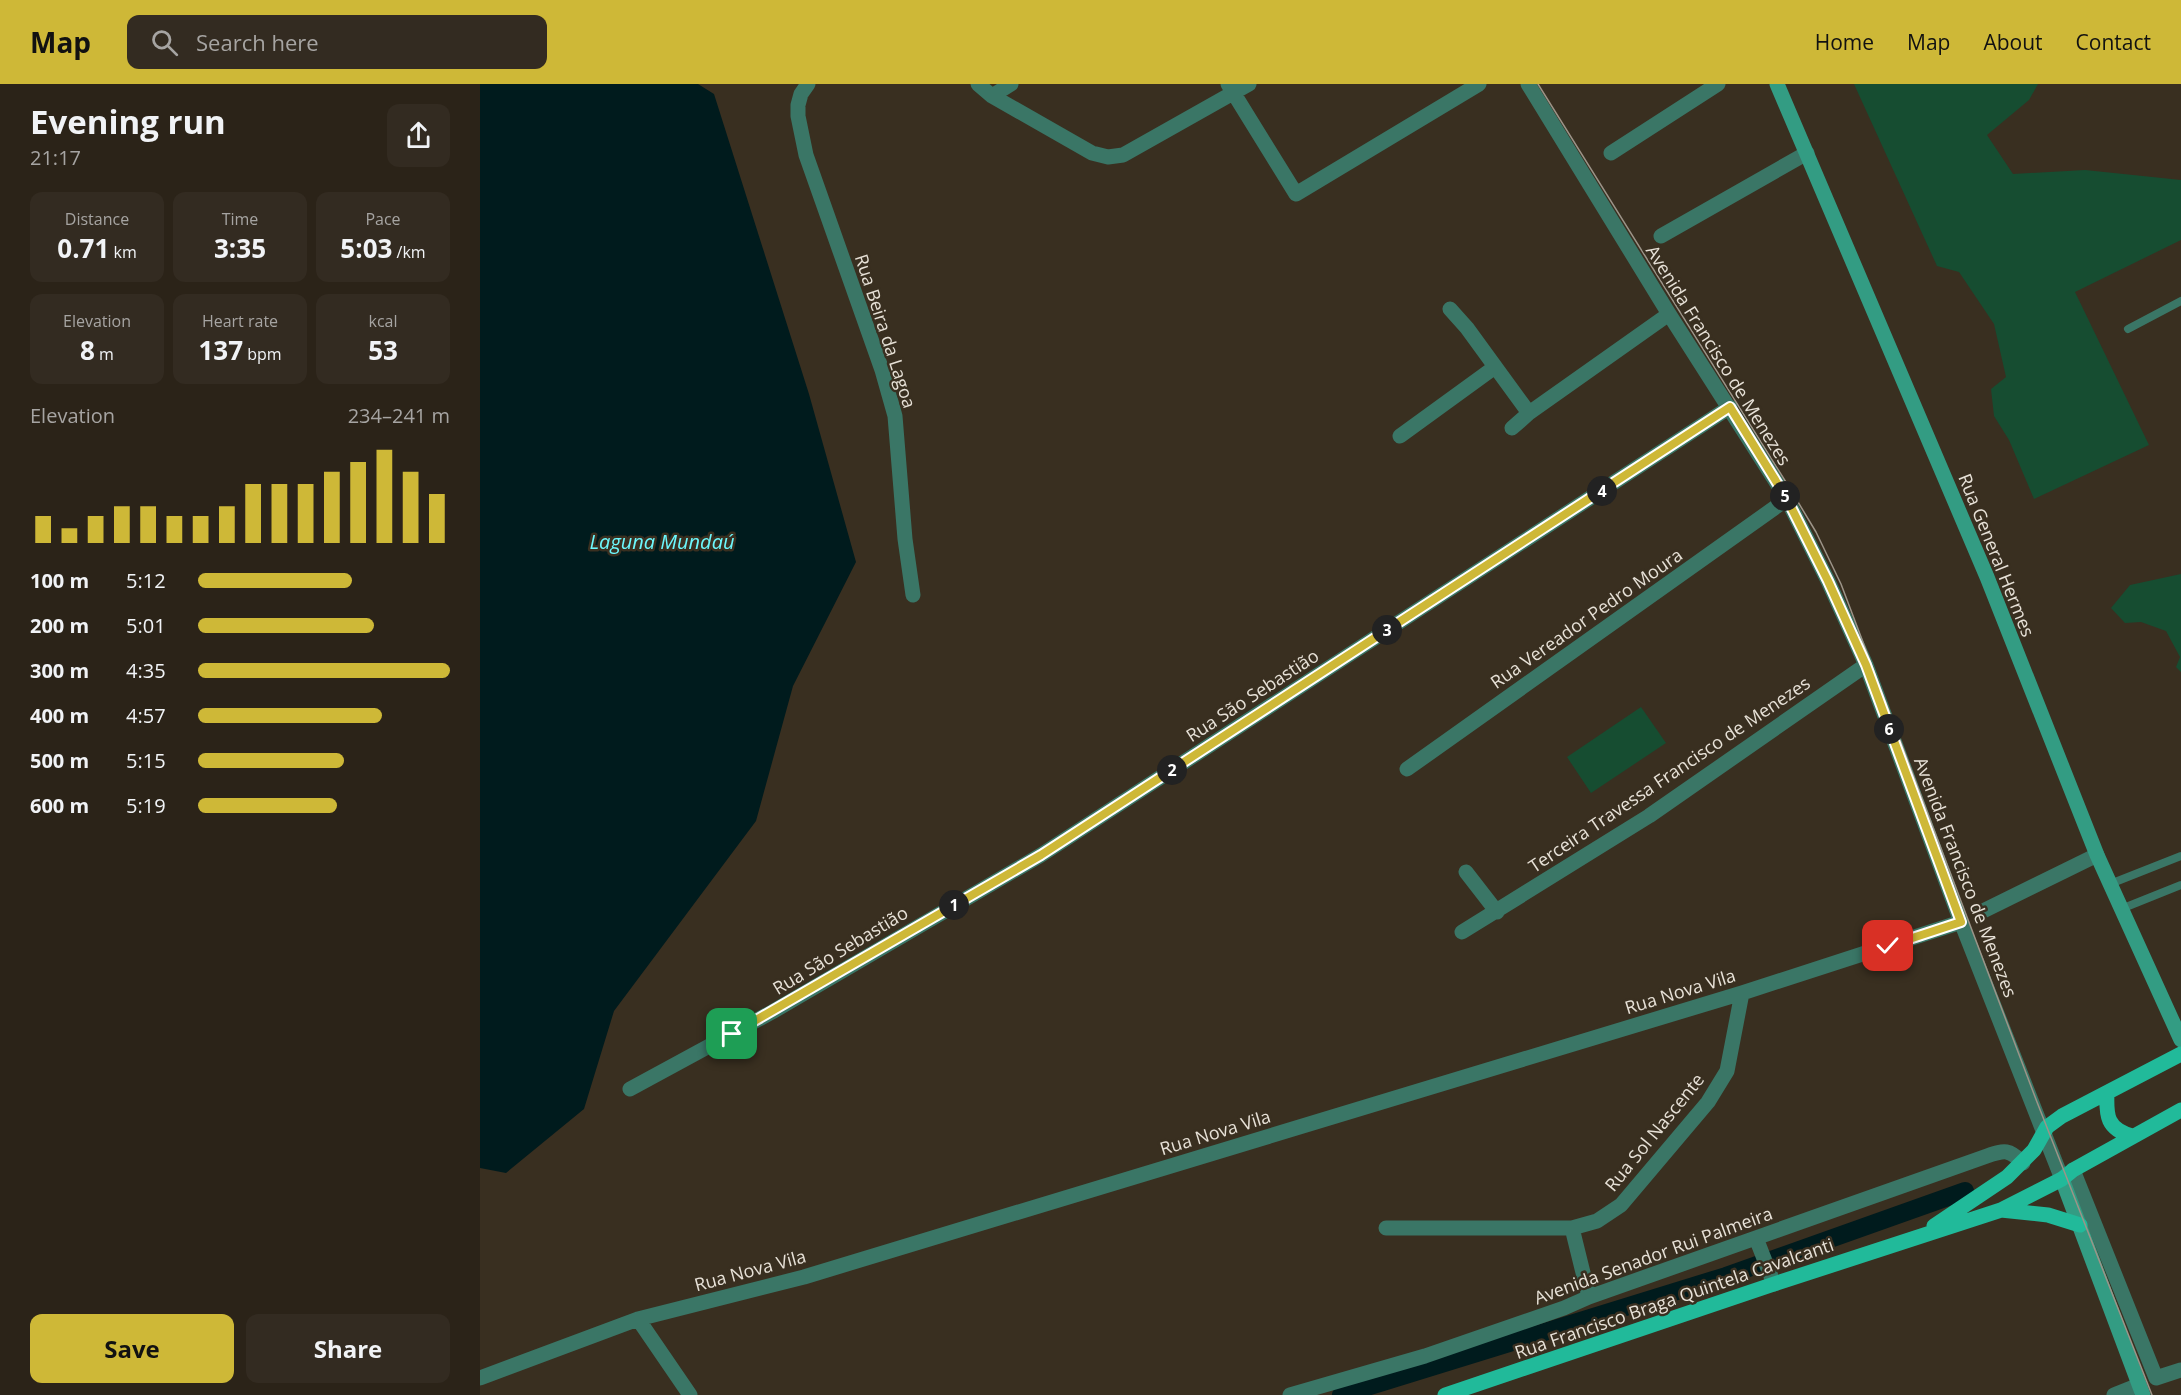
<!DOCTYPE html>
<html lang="en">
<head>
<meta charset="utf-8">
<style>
	body { margin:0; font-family:"Open Sans",sans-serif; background:#332b21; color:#f1f3f6; height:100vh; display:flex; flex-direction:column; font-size:22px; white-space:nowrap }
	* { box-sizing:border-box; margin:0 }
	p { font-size:20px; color:#a6a4a2 }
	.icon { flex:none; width:33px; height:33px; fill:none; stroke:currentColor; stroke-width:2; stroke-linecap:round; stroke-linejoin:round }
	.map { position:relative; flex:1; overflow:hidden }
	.sheet { display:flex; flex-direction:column; background:#2b2318; width:480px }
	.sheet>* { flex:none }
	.pin { position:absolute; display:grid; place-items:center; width:51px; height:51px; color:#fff; margin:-26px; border-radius:12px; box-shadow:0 3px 9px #0006 }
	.km { position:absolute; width:30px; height:30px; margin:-15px; border-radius:50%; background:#222; color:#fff; font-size:16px; line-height:30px; text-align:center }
	.round { display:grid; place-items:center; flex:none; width:63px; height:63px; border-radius:12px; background:#332b21 }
	.headline { display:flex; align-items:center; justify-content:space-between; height:102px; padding:0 30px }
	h1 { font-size:33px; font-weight:700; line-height:45px }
	.figures { display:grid; grid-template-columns:repeat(3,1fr); gap:9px; height:102px; padding:6px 30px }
	.figures div { display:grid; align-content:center; border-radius:12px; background:#332b21; text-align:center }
	.figures b { font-size:26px; font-weight:700 }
	.figures small { font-size:16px; font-weight:400 }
	.figures p { font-size:16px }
	.chart { height:168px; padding:12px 30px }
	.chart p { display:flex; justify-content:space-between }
	.chart svg { width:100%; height:108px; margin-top:6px; stroke:#ceb837; stroke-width:6 }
	.primary-button { display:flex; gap:12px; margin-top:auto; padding:12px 30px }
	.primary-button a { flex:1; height:69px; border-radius:12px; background:#ceb837; color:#111; font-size:24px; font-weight:700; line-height:69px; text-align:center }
	.primary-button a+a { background:#332b21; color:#f1f3f6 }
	ul { padding:0 30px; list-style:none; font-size:20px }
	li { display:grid; grid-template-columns:96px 72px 1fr; align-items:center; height:45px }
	li i { height:15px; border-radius:8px; background:#ceb837 }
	header { display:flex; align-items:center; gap:36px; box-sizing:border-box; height:84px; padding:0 30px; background:#ceb837; color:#111 }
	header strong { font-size:28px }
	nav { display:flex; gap:33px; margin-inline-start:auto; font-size:21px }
	.search { width:420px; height:54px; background:#332b21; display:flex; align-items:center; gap:15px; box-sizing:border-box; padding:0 21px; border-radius:12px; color:#a6a4a2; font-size:22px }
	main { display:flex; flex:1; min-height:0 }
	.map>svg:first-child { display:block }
	.green { fill:#164d31 }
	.water { fill:#001b1d }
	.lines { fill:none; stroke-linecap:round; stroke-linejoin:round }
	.canal { stroke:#001b1d; stroke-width:18 }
	.lane { stroke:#3a7666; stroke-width:8 }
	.street { stroke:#3a7666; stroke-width:15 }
	.secondary { stroke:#339c83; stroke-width:15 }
	.primary { stroke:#21ba9a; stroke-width:15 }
	.tram { stroke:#9c9488; stroke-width:1.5 }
	.route-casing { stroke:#fff; stroke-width:12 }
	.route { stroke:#ceb837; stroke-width:8 }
	.labels { text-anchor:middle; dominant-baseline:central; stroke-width:5; stroke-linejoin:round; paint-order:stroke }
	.street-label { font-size:18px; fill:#e7e1d7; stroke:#392f20 }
	.water-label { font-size:20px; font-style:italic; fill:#6cf8fd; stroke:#392f20 }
</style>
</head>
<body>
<header>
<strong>Map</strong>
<div class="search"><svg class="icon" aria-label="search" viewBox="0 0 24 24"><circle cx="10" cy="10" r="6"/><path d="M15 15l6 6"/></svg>Search here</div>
<nav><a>Home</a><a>Map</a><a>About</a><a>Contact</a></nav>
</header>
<main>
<section class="sheet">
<div class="headline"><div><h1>Evening run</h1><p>21:17</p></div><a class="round"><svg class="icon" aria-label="share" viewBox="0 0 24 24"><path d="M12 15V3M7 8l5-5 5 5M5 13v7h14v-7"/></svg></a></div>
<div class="figures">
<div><p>Distance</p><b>0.71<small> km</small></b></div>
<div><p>Time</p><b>3:35</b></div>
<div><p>Pace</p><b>5:03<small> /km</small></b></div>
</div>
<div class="figures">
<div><p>Elevation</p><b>8<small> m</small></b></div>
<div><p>Heart rate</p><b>137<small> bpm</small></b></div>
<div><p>kcal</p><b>53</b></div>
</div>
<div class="chart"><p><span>Elevation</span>234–241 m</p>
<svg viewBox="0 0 160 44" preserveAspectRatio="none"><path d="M5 44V33M15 44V38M25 44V33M35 44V29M45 44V29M55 44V33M65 44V33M75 44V29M85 44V20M95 44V20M105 44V20M115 44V15M125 44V11M135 44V6M145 44V15M155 44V24"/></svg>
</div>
<ul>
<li><b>100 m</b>5:12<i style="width:61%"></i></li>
<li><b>200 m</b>5:01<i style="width:70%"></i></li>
<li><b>300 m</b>4:35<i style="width:100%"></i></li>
<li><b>400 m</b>4:57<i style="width:73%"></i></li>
<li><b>500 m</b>5:15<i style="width:58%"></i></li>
<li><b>600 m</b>5:19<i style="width:55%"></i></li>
</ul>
<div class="primary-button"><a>Save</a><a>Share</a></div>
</section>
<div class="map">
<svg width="1701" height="1311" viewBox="0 0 1701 1311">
	<rect width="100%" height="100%" fill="#392f20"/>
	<path class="green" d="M1374 0H1558L1549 16 1507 51 1533 90 1605 86 1701 96V156L1595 208 1669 361 1554 415 1529 356 1514 332 1511 305 1526 293 1514 240 1479 188 1457 182Z
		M1701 490V588L1696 583 1700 573 1686 547 1661 538 1645 539 1631 524 1650 501Z
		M1161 623 1186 659 1111 709 1087 673Z"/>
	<path class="water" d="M0 0H218L234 10 329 310 376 478 313 602 276 737 134 927 104 1025 26 1089 0 1084Z"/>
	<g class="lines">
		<path class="canal" d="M861 1311 1246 1192 1485 1107"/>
		<path class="lane" d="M1648 245 1701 217
			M1630 800 1701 772
			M1641 825 1701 801"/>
		<path class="street" d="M328 0 321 10 318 21V32L326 71 402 286 415 332 425 455 433 511
			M498 0 512 12 612 69 628 73 643 71 769 0
			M748 0 816 110 999 0
			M1048 0 1189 230 1307 415 1348 497 1386 581 1481 838 1582 1095
			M512 12 531 0
			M1131 69 1238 0
			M1181 152 1327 69
			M970 225 987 244 1049 329
			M1032 344 1049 329 1189 230
			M920 352 1015 283
			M927 685 1307 415
			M986 788 1017 828
			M1501 828 1617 771
			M982 848 1169 732 1386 581
			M150 1005 292 928 561 771 1250 323
			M1593 1086 1676 1294 1701 1286
			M906 1144H1092L1117 1137 1141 1121 1228 1018 1247 987 1262 909
			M1092 1144 1109 1213
			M1276 1154 1294 1200
			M158 1235 210 1311
			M0 1294 158 1235 324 1193 1262 909 1481 838
			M810 1311 945 1272 1084 1224 1109 1213 1507 1072C1525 1066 1529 1065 1543 1079
			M1634 1311 1659 1301"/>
		<path class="secondary" d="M1297 0 1507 493 1617 771 1701 956
			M1582 1095 1663 1311"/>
		<path class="primary" d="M1627 1009C1626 1032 1627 1045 1652 1052
			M1521 1126 1568 1131 1600 1141
			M1454 1142 1527 1093 1554 1066 1567 1043 1582 1032 1701 970
			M965 1311 1294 1200 1521 1126 1582 1095 1593 1086 1701 1026"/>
		<path class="tram" d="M1058 0 1309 403 1336 448 1361 500 1557 1018 1672 1311"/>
	</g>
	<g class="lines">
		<g class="route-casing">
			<path id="route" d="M252 950 561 771 1250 323 1307 415 1348 497 1386 581 1481 838 1408 862"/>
		</g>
		<use href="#route" class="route"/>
	</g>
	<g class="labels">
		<g class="street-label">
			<text transform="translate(406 247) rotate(72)">Rua Beira da Lagoa</text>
			<text transform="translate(1239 271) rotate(58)">Avenida Francisco de Menezes</text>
			<text transform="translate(1517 471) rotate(68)">Rua General Hermes</text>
			<text transform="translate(1106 534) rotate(-35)">Rua Vereador Pedro Moura</text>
			<text transform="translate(772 611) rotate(-33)">Rua São Sebastião</text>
			<text transform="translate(1189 690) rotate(-34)">Terceira Travessa Francisco de Menezes</text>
			<text transform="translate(1486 793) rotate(69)">Avenida Francisco de Menezes</text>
			<text transform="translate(360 866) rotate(-31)">Rua São Sebastião</text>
			<text transform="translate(1200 907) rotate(-17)">Rua Nova Vila</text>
			<text transform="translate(735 1048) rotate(-17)">Rua Nova Vila</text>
			<text transform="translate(1174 1048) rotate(-51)">Rua Sol Nascente</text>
			<text transform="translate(1173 1171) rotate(-20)">Avenida Senador Rui Palmeira</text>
			<text transform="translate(270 1186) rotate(-15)">Rua Nova Vila</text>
			<text transform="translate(1194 1214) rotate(-19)">Rua Francisco Braga Quintela Cavalcanti</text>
		</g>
		<g class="water-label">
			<text x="182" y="457">Laguna Mundaú</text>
		</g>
	</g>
</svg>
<div class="pin" style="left:252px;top:950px;background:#1e9e55"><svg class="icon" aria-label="arrive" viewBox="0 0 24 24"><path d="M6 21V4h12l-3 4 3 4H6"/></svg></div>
<div class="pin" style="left:1408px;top:862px;background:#d93025"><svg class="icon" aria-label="check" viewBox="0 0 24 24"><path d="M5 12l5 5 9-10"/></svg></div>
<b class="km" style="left:474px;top:821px">1</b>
<b class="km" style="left:692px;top:686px">2</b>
<b class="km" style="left:907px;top:546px">3</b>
<b class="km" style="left:1122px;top:407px">4</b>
<b class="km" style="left:1305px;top:412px">5</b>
<b class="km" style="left:1409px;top:645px">6</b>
</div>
</main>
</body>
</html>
